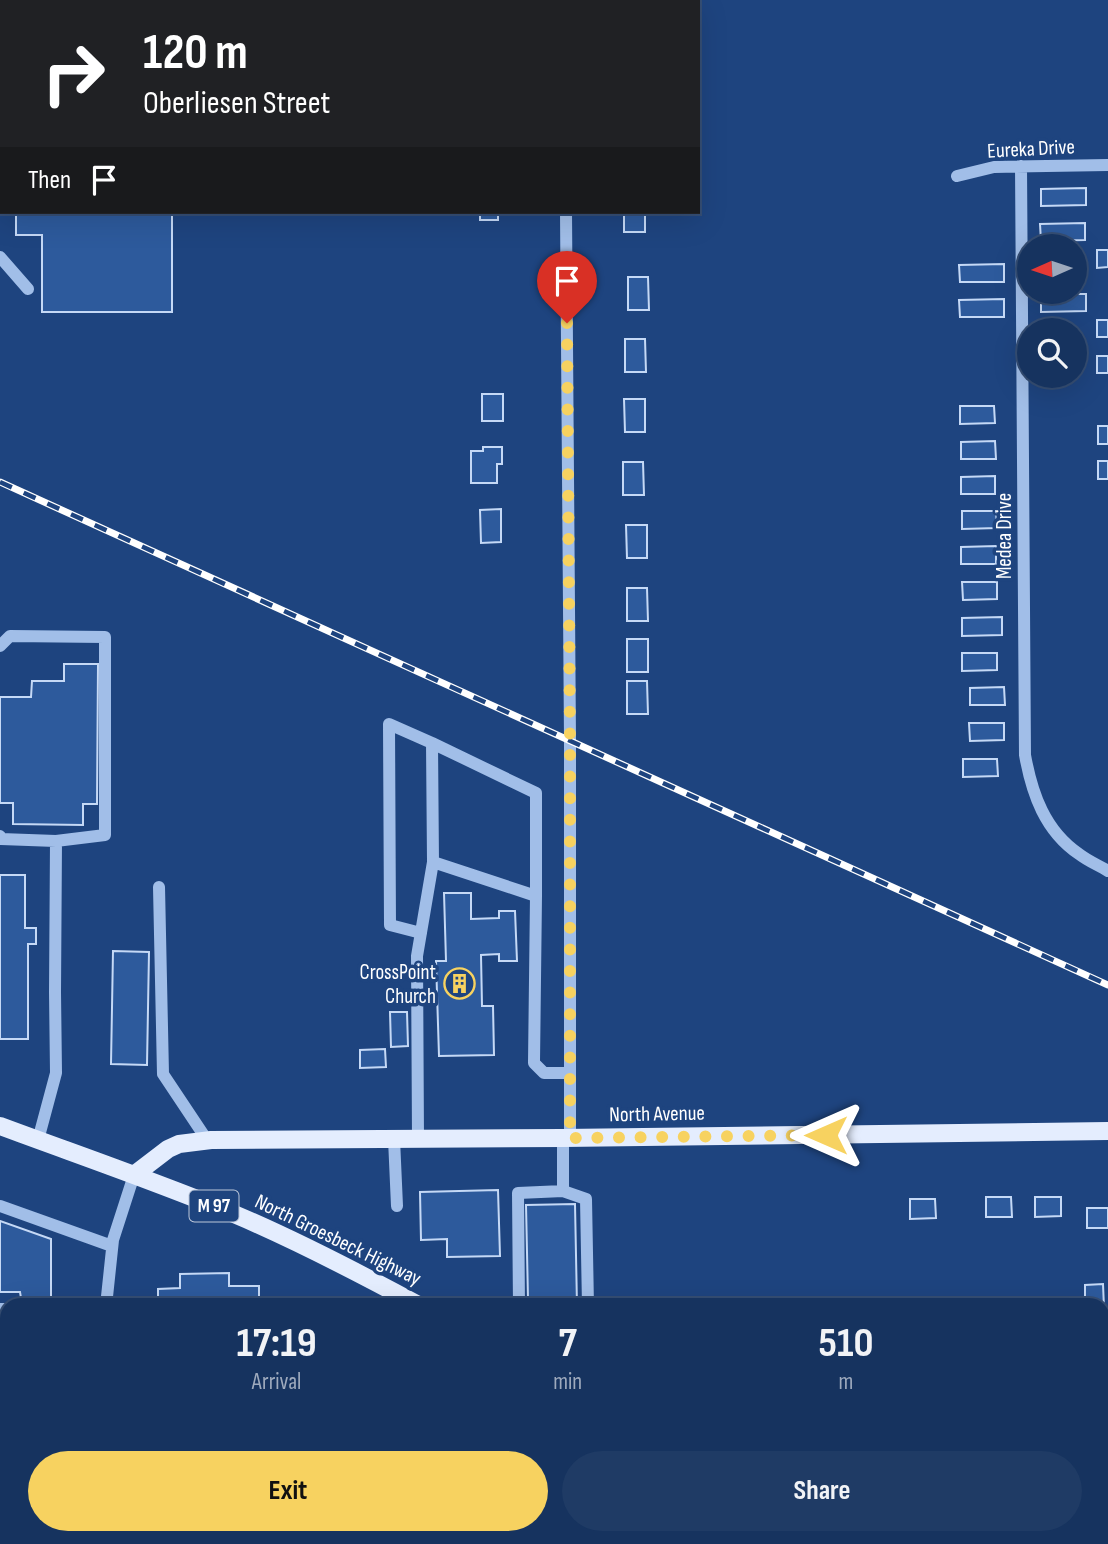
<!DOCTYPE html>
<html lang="en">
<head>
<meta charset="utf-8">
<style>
	:root { --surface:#16335f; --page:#1f3b65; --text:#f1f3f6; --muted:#9eaabd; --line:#354e74; --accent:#f7d260 }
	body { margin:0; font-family:"Sofia Sans Condensed",sans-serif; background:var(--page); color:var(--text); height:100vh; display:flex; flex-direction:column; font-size:26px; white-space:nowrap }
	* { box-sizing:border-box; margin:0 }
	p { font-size:23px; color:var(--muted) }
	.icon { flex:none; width:38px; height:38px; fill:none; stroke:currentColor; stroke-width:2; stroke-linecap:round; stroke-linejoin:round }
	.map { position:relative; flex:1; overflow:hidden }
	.drawer { position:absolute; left:0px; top:1298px; width:1110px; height:247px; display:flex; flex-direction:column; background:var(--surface); border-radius:21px 21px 0 0; box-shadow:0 7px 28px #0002,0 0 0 2px var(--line) }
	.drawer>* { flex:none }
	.top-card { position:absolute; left:0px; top:0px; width:700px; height:214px; box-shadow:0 7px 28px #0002,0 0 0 2px var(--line); background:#202124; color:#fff; overflow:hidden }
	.needle { width:46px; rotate:267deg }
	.fabs { position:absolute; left:1017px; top:234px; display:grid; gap:14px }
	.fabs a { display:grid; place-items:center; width:70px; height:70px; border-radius:50%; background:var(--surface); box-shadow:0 7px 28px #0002,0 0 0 2px var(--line); font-size:35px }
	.pin { position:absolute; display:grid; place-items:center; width:60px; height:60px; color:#fff; margin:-72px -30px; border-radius:50% 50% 50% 0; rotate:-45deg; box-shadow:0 0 7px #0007 }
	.pin .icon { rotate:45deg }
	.me { position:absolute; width:77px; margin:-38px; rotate:270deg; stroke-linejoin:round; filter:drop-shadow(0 0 5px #0008) }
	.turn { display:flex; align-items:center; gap:24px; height:147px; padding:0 28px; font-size:32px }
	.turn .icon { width:91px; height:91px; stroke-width:2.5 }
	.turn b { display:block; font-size:49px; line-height:60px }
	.then { display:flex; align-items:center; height:66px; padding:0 28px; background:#0003; gap:14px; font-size:26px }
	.eta { display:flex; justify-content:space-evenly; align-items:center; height:119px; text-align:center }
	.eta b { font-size:42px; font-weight:700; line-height:49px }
	.cta { display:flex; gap:14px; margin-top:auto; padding:14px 28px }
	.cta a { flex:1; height:80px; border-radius:42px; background:var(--accent); color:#111; font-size:28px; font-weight:700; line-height:80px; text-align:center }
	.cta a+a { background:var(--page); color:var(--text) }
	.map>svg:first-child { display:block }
</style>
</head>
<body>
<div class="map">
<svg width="1108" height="1544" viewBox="0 0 1108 1544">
	<rect width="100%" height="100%" fill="#1e447f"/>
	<path fill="#2d5a9c" stroke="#c5d9f6" stroke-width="2" d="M136 0H187V2H136Z
		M1086 188V205L1041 206V189Z
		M16 212H172V312H42V235H16Z
		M480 212H498V220H480Z
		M624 212H645V232H624Z
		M1085 223V240L1041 241 1040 224Z
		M1097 250H1108V267L1097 268Z
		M1004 264V282H960L959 265Z
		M628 277H648L649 310H628Z
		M1041 294H1086V311L1041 312Z
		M1004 299V317H960L959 300Z
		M1097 320H1108V337H1097Z
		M625 339H645L646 372H625Z
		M1097 356H1108V373H1097Z
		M482 394H503V421H482Z
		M624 399H645V432H625Z
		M960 406H994L995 423 960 424Z
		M1098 426H1108V444H1098Z
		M995 441 996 459H961V442Z
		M483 447H502V464H497V483H471V451H483Z
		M1098 461H1108V479H1098Z
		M623 462H643L644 495H623Z
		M995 476V494H961V477Z
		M501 509V542L481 543 480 510Z
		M962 511H996L997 528 962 529Z
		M626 525H647V558H627Z
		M996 546V564H961V547Z
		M962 582H997V599L963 600Z
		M627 588H647L648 621H627Z
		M1002 617V635L962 636V618Z
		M627 639H648V672H627Z
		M962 653H997V670L962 671Z
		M64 664H98L97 804H83V825L13 824V803H0V697H31L32 681H64Z
		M627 681H647L648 714H627Z
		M1004 687 1005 705H970V688Z
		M969 723H1004V740L970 741Z
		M963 759H997L998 776 963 777Z
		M0 875H25V928H36V944H28V1039H0Z
		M444 893H471V919L499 918V911H515L517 961H499V954L481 955 482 1006H493L494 1055 439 1056 436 961H446Z
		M113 951 149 952 147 1065 111 1064Z
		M390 1012H407L408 1046 391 1047Z
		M385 1049 386 1067 360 1068V1050Z
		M498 1190 500 1256 447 1257V1239L421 1240 420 1192Z
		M986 1197H1011L1012 1217H986Z
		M1035 1197H1061V1216L1035 1217Z
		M910 1199H935L936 1218 910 1219Z
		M575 1204 577 1306H541V1299H528L526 1205Z
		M1087 1208H1108V1228H1087Z
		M0 1221 51 1239V1298H21L20 1292H0Z
		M229 1273V1286H259V1297H286V1306H158V1289L180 1288V1274Z
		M1103 1284 1104 1308 1102 1306H1085V1285Z
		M0 1332H7V1391H0Z
		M0 1418H7V1459L0 1458Z
		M0 1485H7V1538H0Z
		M1102 1489H1108V1513H1102Z
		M174 1538H284V1544H165V1543H174Z
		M341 1538H400V1544H341Z
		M440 1538H499V1544H440Z
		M504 1538H561V1544H505Z
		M887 1538H926V1544H887Z
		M954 1538H997V1544H954Z"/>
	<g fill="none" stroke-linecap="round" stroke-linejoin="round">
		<path stroke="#a1bee8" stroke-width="12" d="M24 0V2
			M124 0V2
			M564 0V2
			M0 48H2
			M0 98 2 97
			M1021 166 1025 755C1032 794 1045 831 1079 854 1088 861 1098 865 1108 871
			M957 176 994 167 1108 165
			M566 212 570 740V1138
			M0 257 28 289
			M0 646 10 636 105 637V835L56 841 1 839 0 836
			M433 862 432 743 536 793V896
			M159 887 163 1074 207 1140
			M421 933 390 925 389 724 432 743
			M394 1139 397 1206
			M418 1139 417 956 433 862 536 896 534 1063 544 1073H570
			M38 1140 56 1073 55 992 56 841
			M563 1191 586 1199 588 1306
			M0 1206 112 1246
			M88 1306 106 1305
			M106 1306 113 1240 134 1175
			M519 1306 518 1193 563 1191V1138
			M0 1309H7
			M0 1405H7
			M0 1469H7
			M416 1538V1544
			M590 1538V1544
			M948 1538V1544
			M1011 1538V1544
			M108 1542 154 1538
			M702 1544 703 1538
			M766 1544 771 1538"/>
		<path stroke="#e4edfe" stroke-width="18" d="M0 1126C78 1155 157 1182 234 1214 298 1241 359 1273 420 1306
			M134 1175 168 1149 179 1144 211 1140 563 1138 1108 1131
			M749 1538 756 1544"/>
		<defs>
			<path id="rail" d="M0 482 1108 985"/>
		</defs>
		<use href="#rail" stroke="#fff" stroke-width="7"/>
		<use href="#rail" stroke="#1e447f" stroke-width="4.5" stroke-dasharray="13" stroke-linecap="butt"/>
	</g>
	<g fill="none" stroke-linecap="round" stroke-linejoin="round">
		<path stroke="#f7d260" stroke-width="12" stroke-dasharray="0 21.6" d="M567 323 570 740V1138L826 1135"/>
	</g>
	<defs>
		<symbol id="building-ring" viewBox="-11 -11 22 22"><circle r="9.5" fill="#1e447f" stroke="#f7d260" stroke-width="1.5"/><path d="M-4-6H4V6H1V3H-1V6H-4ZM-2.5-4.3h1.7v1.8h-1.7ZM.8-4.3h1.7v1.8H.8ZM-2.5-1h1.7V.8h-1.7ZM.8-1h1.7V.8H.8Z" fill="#f7d260"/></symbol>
	</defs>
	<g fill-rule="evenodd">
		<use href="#building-ring" x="442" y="966" width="35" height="35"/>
	</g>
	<g text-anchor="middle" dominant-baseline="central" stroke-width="7" stroke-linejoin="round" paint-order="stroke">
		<rect fill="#1e447f" stroke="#bcc7d9" stroke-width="2" x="189.5" y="1190.5" width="49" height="31" rx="5"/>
		<g font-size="19" font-weight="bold" fill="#fff">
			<text x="214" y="1206">M 97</text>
		</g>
		<g font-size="21" fill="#fff" stroke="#1e447f">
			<text transform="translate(1031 149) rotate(-3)">Eureka Drive</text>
			<text transform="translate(1004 536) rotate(-90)">Medea Drive</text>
			<text transform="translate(657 1114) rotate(-1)">North Avenue</text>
			<text transform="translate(338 1240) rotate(26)">North Groesbeck Highway</text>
		</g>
		<g font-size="21" fill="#fff" stroke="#1e447f" text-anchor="end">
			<text x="436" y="972">CrossPoint<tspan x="436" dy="24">Church</tspan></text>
		</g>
	</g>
</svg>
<div class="fabs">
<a><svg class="needle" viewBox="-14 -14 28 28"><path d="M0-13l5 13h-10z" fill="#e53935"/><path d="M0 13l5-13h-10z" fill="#9eaabd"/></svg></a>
<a><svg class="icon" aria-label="search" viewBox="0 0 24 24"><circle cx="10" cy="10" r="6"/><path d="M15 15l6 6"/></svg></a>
</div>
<div class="pin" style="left:567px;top:323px;background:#d93025"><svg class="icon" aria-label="arrive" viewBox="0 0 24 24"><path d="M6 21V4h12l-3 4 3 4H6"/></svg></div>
<svg class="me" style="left:826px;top:1135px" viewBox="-20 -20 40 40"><path d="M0-17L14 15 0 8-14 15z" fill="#f7d260" stroke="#fff" stroke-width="4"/></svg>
<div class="top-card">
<div class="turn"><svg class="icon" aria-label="right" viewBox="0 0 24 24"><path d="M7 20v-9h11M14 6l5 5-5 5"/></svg><div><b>120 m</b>Oberliesen Street</div></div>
<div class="then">Then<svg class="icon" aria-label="arrive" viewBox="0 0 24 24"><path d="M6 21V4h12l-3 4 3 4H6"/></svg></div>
</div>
<section class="drawer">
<div class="eta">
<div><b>17:19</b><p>Arrival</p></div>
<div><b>7</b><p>min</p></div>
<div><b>510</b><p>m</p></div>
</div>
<div class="cta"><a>Exit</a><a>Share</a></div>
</section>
</div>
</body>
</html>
